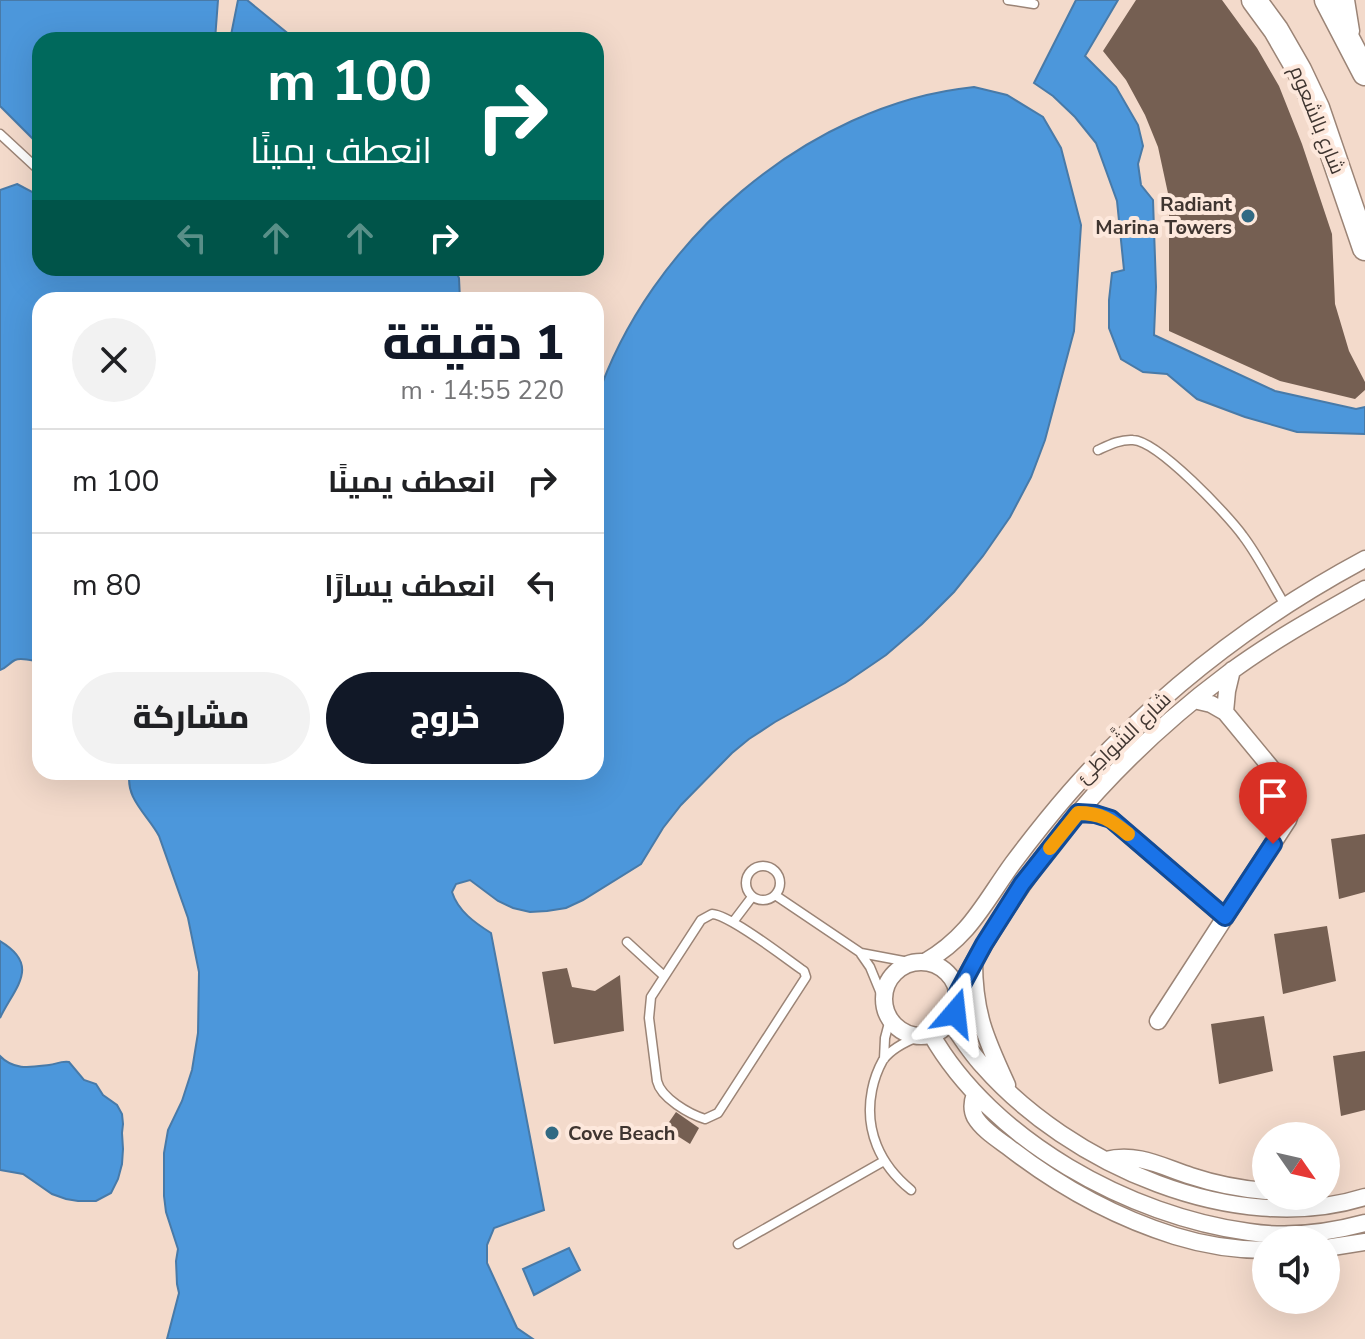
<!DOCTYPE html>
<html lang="ar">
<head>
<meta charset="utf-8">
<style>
	:root { --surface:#fff; --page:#f2f2f2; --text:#202124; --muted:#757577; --line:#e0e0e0; --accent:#111827 }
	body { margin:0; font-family:"Nunito Sans",Cairo,sans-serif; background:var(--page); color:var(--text); direction:rtl; height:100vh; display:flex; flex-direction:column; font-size:30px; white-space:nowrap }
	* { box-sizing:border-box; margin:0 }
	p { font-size:26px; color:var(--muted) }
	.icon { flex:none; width:44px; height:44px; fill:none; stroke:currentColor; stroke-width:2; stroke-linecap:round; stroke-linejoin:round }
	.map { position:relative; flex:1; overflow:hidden; direction:ltr }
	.side { position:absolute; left:32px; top:292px; width:572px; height:488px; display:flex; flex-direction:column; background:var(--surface); border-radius:24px; box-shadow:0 8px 32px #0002; direction:rtl }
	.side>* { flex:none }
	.top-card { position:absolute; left:32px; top:32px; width:572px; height:244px; border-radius:24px; box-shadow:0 8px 32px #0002; direction:rtl; background:#00695c; color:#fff; overflow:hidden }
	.needle { width:52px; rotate:124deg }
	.fabs { position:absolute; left:1252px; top:1122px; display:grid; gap:16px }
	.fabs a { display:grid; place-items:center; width:88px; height:88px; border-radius:50%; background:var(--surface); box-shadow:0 8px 32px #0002; font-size:40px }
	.pin { position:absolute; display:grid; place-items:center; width:68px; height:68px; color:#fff; margin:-82px -34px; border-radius:50% 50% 50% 0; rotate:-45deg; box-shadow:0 0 8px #0007 }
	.pin .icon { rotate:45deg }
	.me { position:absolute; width:88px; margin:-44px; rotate:17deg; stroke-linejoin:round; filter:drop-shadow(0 0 6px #0008) }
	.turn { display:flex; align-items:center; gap:28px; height:168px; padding:0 40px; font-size:36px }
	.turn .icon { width:104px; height:104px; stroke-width:2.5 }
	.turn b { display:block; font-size:56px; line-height:68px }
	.lanes { display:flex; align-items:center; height:76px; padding:0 40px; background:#0003; justify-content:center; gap:40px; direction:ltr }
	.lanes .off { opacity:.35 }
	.round { display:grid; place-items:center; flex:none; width:84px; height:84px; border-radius:42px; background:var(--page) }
	.summary { display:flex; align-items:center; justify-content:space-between; height:136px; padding:0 40px }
	h1 { font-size:48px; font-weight:800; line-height:60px; color:var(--accent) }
	.cta { display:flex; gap:16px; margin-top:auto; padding:16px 40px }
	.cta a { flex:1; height:92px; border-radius:48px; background:var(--accent); color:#fff; font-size:32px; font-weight:800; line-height:92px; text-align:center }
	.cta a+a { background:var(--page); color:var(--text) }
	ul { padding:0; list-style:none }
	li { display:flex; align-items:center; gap:24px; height:104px; padding:0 40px; border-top:2px solid var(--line) }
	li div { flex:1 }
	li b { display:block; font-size:30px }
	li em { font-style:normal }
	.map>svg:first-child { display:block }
</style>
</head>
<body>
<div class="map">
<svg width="1365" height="1339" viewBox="0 0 1365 1339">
	<rect width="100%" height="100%" fill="#f3dacb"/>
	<path fill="#4c97db" stroke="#487aa8" stroke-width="2" d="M0 0H218L215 40H40V146L0 106Z
		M238 0H247L296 40H230Z
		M1076 0H1118L1085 56 1116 87 1138 125 1143 146 1138 164 1141 185 1153 200 1156 287 1154 335 1275 391 1356 409 1365 407V434L1297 432 1245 417 1197 399 1167 374 1143 372 1121 359 1109 328V300L1112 273 1124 270 1117 201 1096 143 1075 117 1053 96 1034 83Z
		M974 87 1007 95 1043 117 1061 148 1081 225 1074 331 1045 440 1031 477 1010 517 983 556 954 592 922 624 886 655 845 683 775 722 749 739 732 753 681 805 663 828 641 864 583 900 566 908 547 911 530 912 513 908 498 901 470 880 456 884 452 892C458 911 475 923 491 933L544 1210 494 1228 487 1245V1263L517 1328 533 1339H167L179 1293 177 1284 176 1261 178 1249 166 1212 164 1196V1153L168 1130 182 1101 192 1070 198 1033 199 972 188 918 159 836C148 815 124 798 130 772H596V401C648 243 807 104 974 87Z
		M17 184 40 196V268H454L459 278 460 300H40V662C33 661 22 657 15 660 9 663 7 668 0 670V190Z
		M0 941C42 966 14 988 0 1018Z
		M0 1056C14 1071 32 1067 49 1065 57 1064 60 1061 69 1062L84 1080 96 1084 103 1095 117 1105 122 1114 123 1124 122 1133 123 1149 122 1164 118 1179 111 1193 96 1201H78L66 1199 52 1194 23 1174 0 1170Z
		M569 1248 580 1270 534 1295 523 1269Z"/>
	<path fill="#755f52" d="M1136 0H1222L1257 48 1279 86 1302 144 1332 234 1335 304 1349 351 1365 382V390L1355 399 1280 381 1169 331V198L1158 147 1145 115 1126 80 1103 51Z
		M1365 834V892L1339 899 1331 839Z
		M1327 926 1336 981 1283 994 1274 934Z
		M567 968 572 987 595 991 620 975 624 1031 554 1044 542 972Z
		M1264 1016 1273 1071 1219 1084 1211 1024Z
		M1365 1051V1110L1341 1116 1333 1056Z
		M676 1112 699 1128 690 1144 665 1128Z"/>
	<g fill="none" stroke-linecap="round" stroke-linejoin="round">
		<defs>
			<path id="lane" d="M1008 0 1034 4
				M0 134 40 171
				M1098 450C1109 445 1121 439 1133 440 1158 441 1228 515 1243 536 1259 557 1271 582 1285 605
				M746 883a17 17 0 1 1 34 0a17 17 0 1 1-34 0Z
				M775 895 861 953 914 963
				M712 914C730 915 784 957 801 969L804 971 806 977 718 1113 705 1119C689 1114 661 1098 657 1081L649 1018 651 997 701 920Z
				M733 922 752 897
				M627 942 664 976
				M861 954 870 967 884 1001
				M884 1059 885 1038 890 1019
				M911 1190C880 1165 864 1130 872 1090 874 1080 878 1069 883 1060 891 1049 907 1041 920 1036
				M738 1244 884 1161"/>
			<path id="street" d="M1346 0 1351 31
				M1225 712 1227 691 1232 670
				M1078 813 1095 814 1111 819 1225 917
				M925 962C970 936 984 903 1013 863 1031 839 1050 815 1070 792 1154 696 1253 619 1365 559
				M974 962C974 1014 986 1039 1007 1085
				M884 999a37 37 0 1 1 74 0a37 37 0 1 1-74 0Z
				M957 994C972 963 990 934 1009 905 1068 815 1144 736 1230 672 1272 641 1319 615 1365 589
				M950 1021C960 1036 970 1052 983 1066 1069 1164 1235 1238 1365 1197
				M1158 1021 1288 820C1293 808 1292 798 1287 787L1225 712 1211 704 1194 700
				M931 1034C992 1141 1130 1216 1249 1232 1288 1238 1328 1233 1365 1223
				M975 1094C972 1102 971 1109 975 1117 982 1129 996 1138 1007 1146 1057 1185 1114 1217 1175 1236 1204 1245 1235 1250 1266 1250
				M1106 1160C1137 1152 1163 1167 1191 1176 1215 1184 1241 1189 1266 1191
				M1326 1248 1365 1242"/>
			<path id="secondary" d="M1254 0 1276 30 1299 70 1317 108 1365 248
				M1327 0 1365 73"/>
		</defs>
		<use href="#lane" stroke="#9b8476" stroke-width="11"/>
		<use href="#street" stroke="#9b8476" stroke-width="19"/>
		<use href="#secondary" stroke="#9b8476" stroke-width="27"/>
		<use href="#lane" stroke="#fff" stroke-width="8"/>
		<use href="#street" stroke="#fff" stroke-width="16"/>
		<use href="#secondary" stroke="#fff" stroke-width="24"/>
	</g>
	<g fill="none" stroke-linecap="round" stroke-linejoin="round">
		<defs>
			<path id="route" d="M955 1013 957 994 984 944 1022 884 1078 813 1095 814 1111 819 1225 917 1273 844"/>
		</defs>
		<use href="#route" stroke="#114b97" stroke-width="20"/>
		<use href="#route" stroke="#1a73e8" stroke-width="14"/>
		<path stroke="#f59e0b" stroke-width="14" d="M1050 848 1078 813C1101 813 1111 820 1128 834"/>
	</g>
	<g fill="#316a83" stroke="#fde8dc" stroke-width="3">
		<circle cx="1248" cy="216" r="8"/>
		<circle cx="552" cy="1133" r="8"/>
	</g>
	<g text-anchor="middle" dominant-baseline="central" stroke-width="8" stroke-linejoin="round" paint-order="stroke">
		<g font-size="20" fill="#3f3530" stroke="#fde8dc">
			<text transform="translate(1317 120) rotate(68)">شارع بالشعوم</text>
			<text transform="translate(1124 738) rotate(-44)">شارع الشَّواطِئ</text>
		</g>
		<g font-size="20" font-weight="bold" fill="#3f3530" stroke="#fde8dc" text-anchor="end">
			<text x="1232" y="204">Radiant<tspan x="1232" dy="23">Marina Towers</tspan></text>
			<text x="568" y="1133" text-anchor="start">Cove Beach</text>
		</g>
	</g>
</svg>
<div class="fabs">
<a><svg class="needle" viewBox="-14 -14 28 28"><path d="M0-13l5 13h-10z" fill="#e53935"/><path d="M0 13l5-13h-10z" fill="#757577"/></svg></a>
<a><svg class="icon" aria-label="sound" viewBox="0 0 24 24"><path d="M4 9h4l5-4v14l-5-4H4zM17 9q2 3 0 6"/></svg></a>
</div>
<div class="pin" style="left:1273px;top:844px;background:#d93025"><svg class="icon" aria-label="arrive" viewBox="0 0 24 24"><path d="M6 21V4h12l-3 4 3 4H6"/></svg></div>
<svg class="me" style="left:955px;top:1013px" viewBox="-20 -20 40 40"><path d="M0-17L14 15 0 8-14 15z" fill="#1a73e8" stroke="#fff" stroke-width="4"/></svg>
<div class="top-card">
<div class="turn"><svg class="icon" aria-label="right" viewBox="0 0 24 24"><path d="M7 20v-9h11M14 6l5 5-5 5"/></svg><div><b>100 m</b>انعطف يمينًا</div></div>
<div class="lanes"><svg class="icon off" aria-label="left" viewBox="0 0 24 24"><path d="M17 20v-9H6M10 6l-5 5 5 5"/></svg><svg class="icon off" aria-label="ahead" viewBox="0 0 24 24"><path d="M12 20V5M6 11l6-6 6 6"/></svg><svg class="icon off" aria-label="ahead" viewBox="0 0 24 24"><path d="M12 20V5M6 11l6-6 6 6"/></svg><svg class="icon" aria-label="right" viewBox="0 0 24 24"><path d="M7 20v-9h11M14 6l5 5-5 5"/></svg></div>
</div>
<section class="side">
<div class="summary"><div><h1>1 دقيقة</h1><p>220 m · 14:55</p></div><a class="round"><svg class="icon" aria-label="close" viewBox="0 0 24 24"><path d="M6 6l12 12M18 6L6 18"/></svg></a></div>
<ul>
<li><svg class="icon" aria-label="right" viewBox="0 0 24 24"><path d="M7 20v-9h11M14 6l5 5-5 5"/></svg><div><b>انعطف يمينًا</b></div><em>100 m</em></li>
<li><svg class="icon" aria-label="left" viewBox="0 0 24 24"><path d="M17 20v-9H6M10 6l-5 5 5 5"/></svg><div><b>انعطف يسارًا</b></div><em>80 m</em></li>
</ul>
<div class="cta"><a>خروج</a><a>مشاركة</a></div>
</section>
</div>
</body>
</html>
